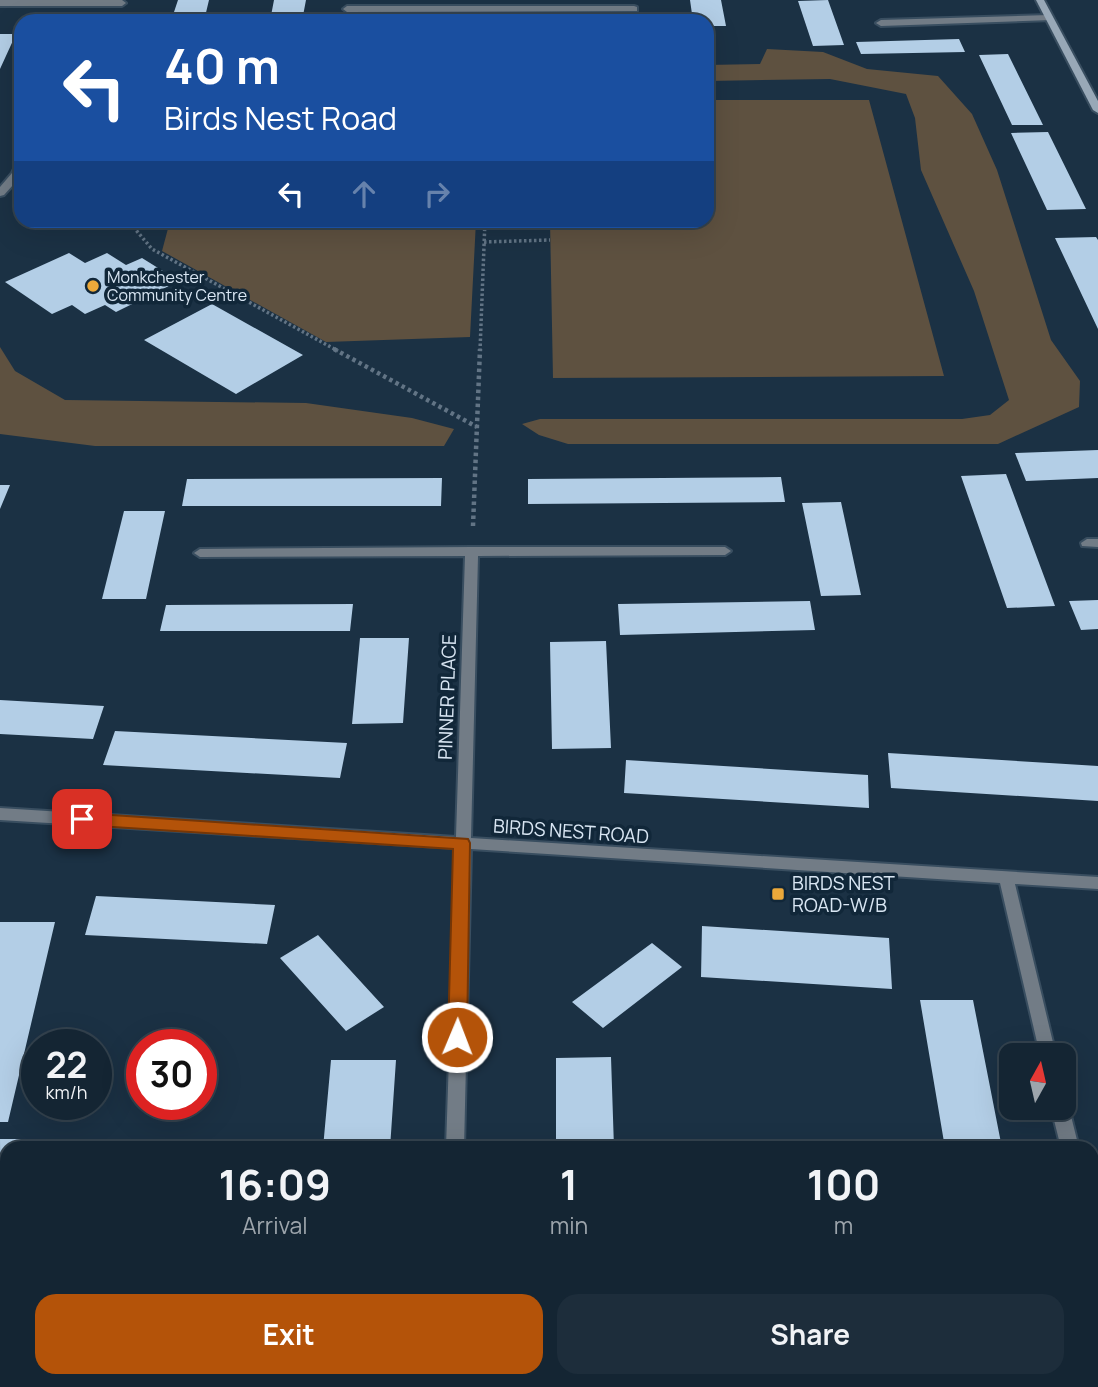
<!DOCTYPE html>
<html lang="en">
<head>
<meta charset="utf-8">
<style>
	:root { --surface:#142533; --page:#1d2d3b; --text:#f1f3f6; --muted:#9da5ac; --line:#33424e; --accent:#b45309 }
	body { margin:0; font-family:Manrope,sans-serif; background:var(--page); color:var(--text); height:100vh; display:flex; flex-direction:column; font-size:26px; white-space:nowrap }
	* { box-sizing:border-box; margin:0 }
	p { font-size:23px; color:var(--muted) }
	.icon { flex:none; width:38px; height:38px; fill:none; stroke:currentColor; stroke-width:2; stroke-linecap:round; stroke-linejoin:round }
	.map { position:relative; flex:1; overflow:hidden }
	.details { position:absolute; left:0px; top:1141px; width:1099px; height:247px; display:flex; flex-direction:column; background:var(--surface); border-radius:21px 21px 0 0; box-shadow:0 7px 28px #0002,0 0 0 2px var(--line) }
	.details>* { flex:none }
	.guide { position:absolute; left:14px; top:14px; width:700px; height:214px; border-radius:21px; box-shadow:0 7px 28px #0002,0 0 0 2px var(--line); background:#1a4fa0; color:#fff; overflow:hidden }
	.needle { width:46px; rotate:8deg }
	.tools { position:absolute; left:999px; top:1043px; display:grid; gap:14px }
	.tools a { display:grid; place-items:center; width:77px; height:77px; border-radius:14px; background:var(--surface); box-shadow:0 7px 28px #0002,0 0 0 2px var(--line); font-size:35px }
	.speed { position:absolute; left:21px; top:1029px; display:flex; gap:14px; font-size:35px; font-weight:700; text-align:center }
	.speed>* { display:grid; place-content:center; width:91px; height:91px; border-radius:50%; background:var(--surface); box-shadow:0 7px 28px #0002,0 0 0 2px var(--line); line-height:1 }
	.speed small { font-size:18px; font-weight:400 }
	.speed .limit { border:10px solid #d22; background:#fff; color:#111 }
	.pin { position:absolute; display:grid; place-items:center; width:60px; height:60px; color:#fff; margin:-30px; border-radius:14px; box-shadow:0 4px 10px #0006 }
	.me { position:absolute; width:77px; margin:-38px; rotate:1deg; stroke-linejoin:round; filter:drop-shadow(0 0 5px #0008) }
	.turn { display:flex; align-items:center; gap:24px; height:147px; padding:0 35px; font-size:32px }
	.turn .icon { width:91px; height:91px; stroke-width:2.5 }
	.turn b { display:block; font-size:49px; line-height:60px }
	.lanes { display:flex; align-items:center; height:66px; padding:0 35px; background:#0003; justify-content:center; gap:35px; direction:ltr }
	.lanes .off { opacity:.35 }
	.eta { display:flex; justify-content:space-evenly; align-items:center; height:119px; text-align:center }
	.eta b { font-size:42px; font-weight:700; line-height:49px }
	.primary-button { display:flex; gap:14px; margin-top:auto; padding:14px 35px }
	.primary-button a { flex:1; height:80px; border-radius:21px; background:var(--accent); color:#fff; font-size:28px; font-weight:700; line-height:80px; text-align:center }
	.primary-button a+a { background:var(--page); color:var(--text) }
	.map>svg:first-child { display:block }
</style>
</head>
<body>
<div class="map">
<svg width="1098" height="1387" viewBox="0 0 1098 1387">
	<rect width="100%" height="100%" fill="#1b3144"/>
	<path fill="#5e5140" d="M767 49 823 52 867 69 938 76 972 114 997 170 1051 340 1080 381 1079 407 998 444H568L539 435 522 424 540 419H962L990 415 1009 400 974 291 921 170 915 118 906 94 830 79 707 81V65L760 64Z
		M707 100H869L944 376 553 378 550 221 707 220Z
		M170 221H476L470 337 326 342 162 251Z
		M0 347 15 371 65 400 306 403 412 418 454 429 444 446H95L0 434Z"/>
	<path fill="#b3cee6" d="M178 0H209L204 21H171Z
		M274 0H306L302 21H270Z
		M690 0H721L726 26H707V21H693Z
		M828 0 844 45 813 46 798 1Z
		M0 34H16L0 69Z
		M959 39 965 52 861 54 856 42Z
		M1008 54 1043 125H1012L979 55Z
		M1048 132 1086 209 1047 210 1011 133Z
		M1096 237 1098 240V329L1055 238Z
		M69 253 85 263 107 253 126 265 142 258 179 281 116 312 105 305 85 314 72 305 52 314 5 282Z
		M212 304 303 355 236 394 144 340Z
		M1098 450V478L1026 481 1015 453Z
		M1006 474 1055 606 1007 608 961 476Z
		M781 477 785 502 528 504V479Z
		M442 478 441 506H182L187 479Z
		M0 485H10L0 509Z
		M841 502 861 595 821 596 802 503Z
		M124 511H165L146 599H102Z
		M1098 600V629L1081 630 1069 601Z
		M810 601 815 630 620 635 618 604Z
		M353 604 350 631H160L166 605Z
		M360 638H409L403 723 352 724Z
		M606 641 611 748 552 749 550 642Z
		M0 700 104 706 93 739 0 734Z
		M115 731 347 743 340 778 103 765Z
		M888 753 1098 766V801L891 788Z
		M626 760 868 775 869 808 624 793Z
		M96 896 275 905 267 944 85 935Z
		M0 922H55L8 1122H0Z
		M702 926 889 938 892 989 701 977Z
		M318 935 384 1007 346 1031 280 958Z
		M652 943 682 967 603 1028 572 1002Z
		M920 1000H973L1002 1148H945Z
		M611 1057 614 1148H556V1058Z
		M331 1060H396L390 1148H323Z
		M0 1139H42L40 1148H7V1297L1 1324Z
		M942 1381H1014L1015 1387H943Z"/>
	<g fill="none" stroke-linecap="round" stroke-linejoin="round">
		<defs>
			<path id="lane" d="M21 162V176L4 195 0 196V187L12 173 17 163Z"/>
			<path id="street" d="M0 0H122L126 3 122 6H0Z
				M634 6 637 7V11L347 12 343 9 347 6Z
				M1049 15 1052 16V20L881 26 876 23 881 20Z
				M1087 539H1098V547L1082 546 1081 543Z
				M472 547H725L731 551 725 555 478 556 471 838 1098 877V889L1015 884 1056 1055H1040L1000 883 471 849 464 1148H446L456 848 0 820V808L456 837 465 556 200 557 194 553 200 549Z
				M1064 1102 1069 1108 1079 1148H1061L1051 1108H1064Z
				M1092 1234 1098 1236V1276L1092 1274Z
				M440 1381H458L459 1387H439Z"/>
			<path id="secondary" d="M1036 0H1044L1098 101V113L1093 110Z"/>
		</defs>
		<use href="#lane" stroke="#394e60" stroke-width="4"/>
		<use href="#street" stroke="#394e60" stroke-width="4"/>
		<use href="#secondary" stroke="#394e60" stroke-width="4"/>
		<path stroke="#627485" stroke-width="3.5" stroke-dasharray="2.5 2.5" stroke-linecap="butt" d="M130 223 152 249 338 351
			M484 242 550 240
			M480 351 485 220"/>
		<path stroke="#627485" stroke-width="4.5" stroke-dasharray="3.5 3.5" stroke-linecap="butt" d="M334 349 477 427
			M473 526 480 349"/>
		<use href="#lane" fill="#727c86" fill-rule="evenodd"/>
		<use href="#street" fill="#727c86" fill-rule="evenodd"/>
		<use href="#secondary" fill="#98a8b7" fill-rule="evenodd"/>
	</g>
	<path fill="#b45309" stroke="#753606" stroke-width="2" d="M82 813 468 839 470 843 467 1037 464 1043H451L448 1037 453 849 82 825 73 819Z"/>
	<g fill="#eca93a" stroke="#112739" stroke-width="2.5">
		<circle cx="93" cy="286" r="7"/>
		<rect x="771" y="887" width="14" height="14" rx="3.5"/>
	</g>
	<g text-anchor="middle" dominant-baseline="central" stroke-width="7" stroke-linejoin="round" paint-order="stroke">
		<g font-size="16" fill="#d9e6f3" stroke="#112739" text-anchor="start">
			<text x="107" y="277">Monkchester<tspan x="107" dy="18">Community Centre</tspan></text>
		</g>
		<g font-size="19" fill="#d9e6f3" stroke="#112739">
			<text transform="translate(447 697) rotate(-88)">PINNER PLACE</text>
			<text transform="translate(571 831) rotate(4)">BIRDS NEST ROAD</text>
		</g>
		<g font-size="19" fill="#d9e6f3" stroke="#112739" text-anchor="start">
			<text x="792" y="883">BIRDS NEST<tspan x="792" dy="22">ROAD-W/B</tspan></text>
		</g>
	</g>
</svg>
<div class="tools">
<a><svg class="needle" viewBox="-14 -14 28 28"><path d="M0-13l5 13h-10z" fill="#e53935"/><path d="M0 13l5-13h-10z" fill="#9da5ac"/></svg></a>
</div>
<div class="speed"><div>22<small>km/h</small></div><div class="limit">30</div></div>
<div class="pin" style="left:82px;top:819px;background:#d93025"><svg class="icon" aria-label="arrive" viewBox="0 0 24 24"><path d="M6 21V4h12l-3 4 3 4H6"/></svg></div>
<svg class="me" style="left:457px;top:1037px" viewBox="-20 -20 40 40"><circle r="17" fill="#b45309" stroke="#fff" stroke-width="3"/><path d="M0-11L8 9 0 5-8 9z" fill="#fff"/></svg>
<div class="guide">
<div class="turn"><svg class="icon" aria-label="left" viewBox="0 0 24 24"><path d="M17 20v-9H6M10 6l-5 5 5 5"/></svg><div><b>40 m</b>Birds Nest Road</div></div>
<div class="lanes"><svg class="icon" aria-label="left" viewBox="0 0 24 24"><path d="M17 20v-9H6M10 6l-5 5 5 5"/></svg><svg class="icon off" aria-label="ahead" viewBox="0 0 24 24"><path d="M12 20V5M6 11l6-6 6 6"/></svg><svg class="icon off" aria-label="right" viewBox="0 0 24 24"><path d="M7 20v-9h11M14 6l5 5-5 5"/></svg></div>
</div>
<section class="details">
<div class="eta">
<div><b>16:09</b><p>Arrival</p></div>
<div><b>1</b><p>min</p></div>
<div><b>100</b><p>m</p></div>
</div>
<div class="primary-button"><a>Exit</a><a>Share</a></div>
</section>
</div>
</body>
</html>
